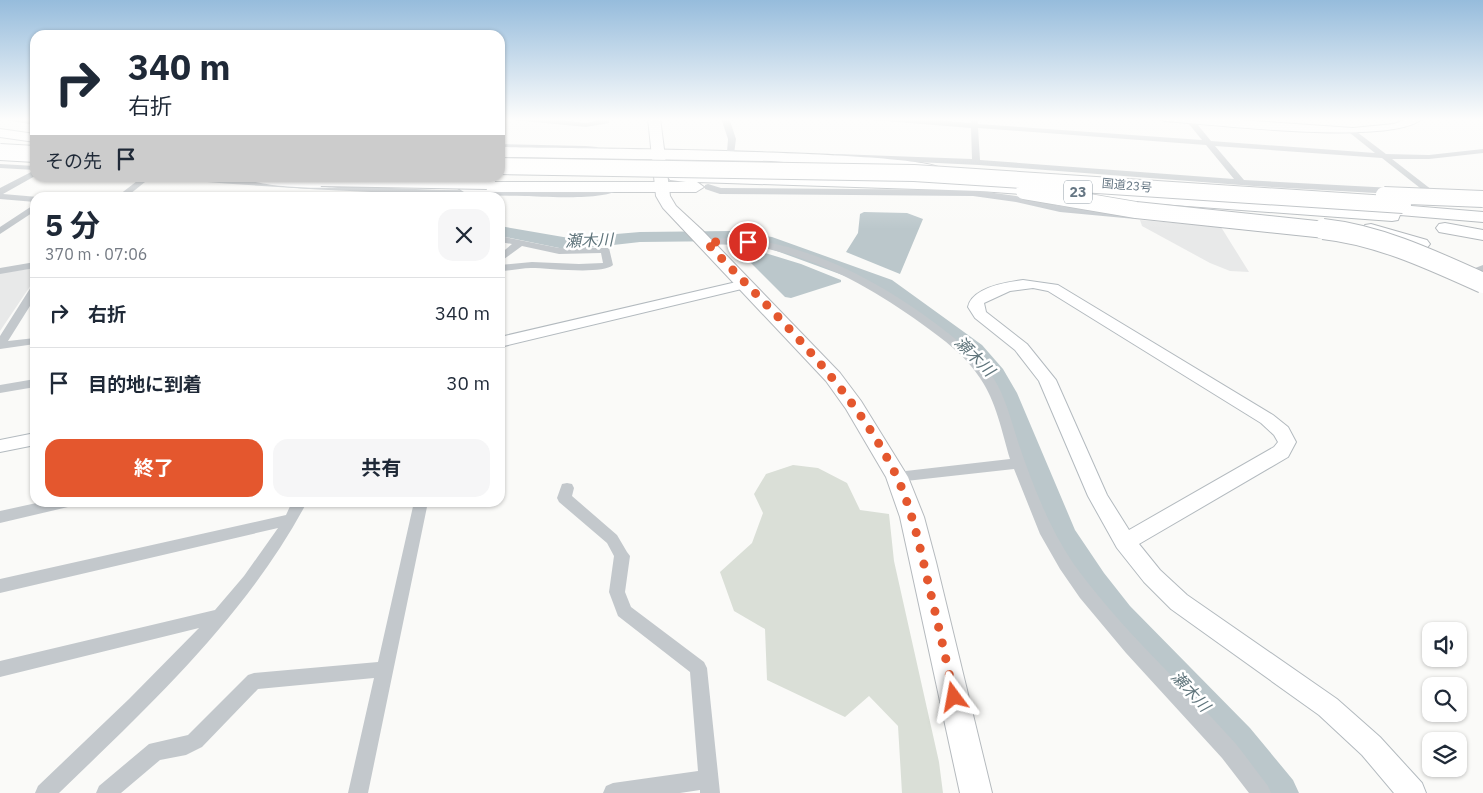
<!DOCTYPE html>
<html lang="ja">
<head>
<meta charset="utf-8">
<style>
	:root { --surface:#fff; --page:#f6f6f7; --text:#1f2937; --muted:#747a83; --line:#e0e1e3; --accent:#e4572e }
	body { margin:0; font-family:"IBM Plex Sans","Noto Sans JP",sans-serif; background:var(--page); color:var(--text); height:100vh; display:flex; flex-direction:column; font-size:19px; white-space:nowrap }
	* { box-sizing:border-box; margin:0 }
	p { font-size:16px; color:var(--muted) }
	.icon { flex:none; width:28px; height:28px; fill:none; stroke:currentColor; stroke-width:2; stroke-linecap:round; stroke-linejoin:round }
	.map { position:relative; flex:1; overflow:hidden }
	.side { position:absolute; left:30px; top:192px; width:475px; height:315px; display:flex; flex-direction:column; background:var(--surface); border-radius:15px; box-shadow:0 1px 4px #0004 }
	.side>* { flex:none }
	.top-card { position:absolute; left:30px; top:30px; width:475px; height:152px; border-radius:15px; box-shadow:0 1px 4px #0004; background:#fff; color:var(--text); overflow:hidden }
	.fabs { position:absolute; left:1422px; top:622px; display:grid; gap:10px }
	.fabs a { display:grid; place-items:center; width:45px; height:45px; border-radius:10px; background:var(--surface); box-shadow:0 1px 4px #0004; font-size:25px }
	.pin { position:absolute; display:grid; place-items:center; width:42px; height:42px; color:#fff; margin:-21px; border:2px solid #fff; border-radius:50%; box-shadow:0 1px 5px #0007 }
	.me { position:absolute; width:55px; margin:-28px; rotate:347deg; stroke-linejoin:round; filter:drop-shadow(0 0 4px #0008) }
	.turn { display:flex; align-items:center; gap:18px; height:105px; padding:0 15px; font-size:22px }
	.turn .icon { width:65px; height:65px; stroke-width:2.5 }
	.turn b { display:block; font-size:35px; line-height:42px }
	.then { display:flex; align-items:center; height:48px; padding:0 15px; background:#0003; gap:10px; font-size:19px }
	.round { display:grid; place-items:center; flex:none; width:52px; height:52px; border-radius:15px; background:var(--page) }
	.overview { display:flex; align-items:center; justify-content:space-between; height:85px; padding:0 15px }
	h1 { font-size:30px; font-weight:700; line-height:38px }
	.cta { display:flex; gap:10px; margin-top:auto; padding:10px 15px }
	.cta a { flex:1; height:58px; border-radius:15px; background:var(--accent); color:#fff; font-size:20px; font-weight:700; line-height:58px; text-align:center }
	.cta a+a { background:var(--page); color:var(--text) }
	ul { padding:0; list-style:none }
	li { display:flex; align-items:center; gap:15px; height:70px; padding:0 15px; border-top:1px solid var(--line) }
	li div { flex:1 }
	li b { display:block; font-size:19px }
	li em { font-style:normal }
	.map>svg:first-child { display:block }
</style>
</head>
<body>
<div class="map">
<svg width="1483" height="793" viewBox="0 0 1483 793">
	<rect width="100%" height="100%" fill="#fafaf8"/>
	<path fill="#e8e9e9" d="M1140 220 1221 227 1249 272 1230 271 1210 263 1142 226Z
		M35 268V279L0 331V273Z"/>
	<path fill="#dadfd7" d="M793 465 818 468 847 483 860 510 889 514 894 561 939 762 943 793H902L898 726 869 696 845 717 767 680 765 629 734 611 720 572 752 543 763 513 754 494 766 474Z"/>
	<path fill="#bbc7cb" d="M864 212 907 213 923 219 900 274 846 252 858 233 860 214Z
		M742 248H749L801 264 841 280V282L791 298 785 297 746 258 751 256Z"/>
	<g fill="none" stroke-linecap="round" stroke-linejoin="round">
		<path fill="#bbc7cb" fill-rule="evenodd" d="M406 191 412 192 414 198H397L400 192Z
			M500 226 569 238 640 232 731 231 772 237 892 280 982 345 1003 369 1017 393 1075 530 1104 573 1130 606 1250 728 1293 780 1299 793H1256L1224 752 1108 624 1082 591 1049 536 985 377 966 355 878 288 763 246 731 241 640 242 569 250 500 236Z"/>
		<defs>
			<path id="secondary" d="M1159 118H1211L1353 128 1394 124 1409 118H1423C1393 147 1211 124 1164 121Z
				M745 280 752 284 750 287 500 347V337Z
				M1023 280 1058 285 1273 415 1288 427 1296 442 1288 457 1139 544 1160 570 1187 595 1337 699 1380 737 1422 783 1426 793H1394L1362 755 1319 715 1171 609 1144 582 1117 548 1088 496 1039 381 1015 350 975 318 968 307C972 287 1007 282 1023 280ZM1033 288 1048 291 1261 423 1274 435 1278 442 1274 447 1129 530 1107 495 1056 380 1027 344 986 312 984 303 1010 291Z
				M35 433V445L0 452V440Z"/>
			<path id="primary" d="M648 118H660L670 196 676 206 702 230 840 373 861 401 908 477 924 517 936 562 992 793H960L900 517 886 477 846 409 826 381 663 208 656 196Z"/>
			<path id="highway" d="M0 129 35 134V142L0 137Z
				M500 147C549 148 928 150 941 169L933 174 771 161 500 157Z
				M676 172 980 181 1368 209 1370 204 1376 203 1483 212V222L1400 215 1398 220 1392 221 980 191 697 182 704 187 696 192H464L456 187 464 182H686L670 180 668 177Z
				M247 178H346L354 183C348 192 253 187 247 178Z
				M1445 223 1483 230V240L1439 232 1436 228 1439 224Z
				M1371 224 1427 240 1430 244 1427 248 1421 250 1365 233 1362 229 1365 225Z"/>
		</defs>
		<use href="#secondary" stroke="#b3babf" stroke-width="2"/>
		<use href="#primary" stroke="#b5babe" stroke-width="2"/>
		<use href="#highway" stroke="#b4b9bd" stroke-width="2"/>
		<path fill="#c3c8cc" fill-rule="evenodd" d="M2 118 35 121V125L6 120Z
			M510 118H538L586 123 609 118V123L586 127 514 120Z
			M721 118H729L736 139 734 154 727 152 728 139Z
			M869 118H905L971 123 970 118H978V124L1202 140 1184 118H1192L1211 141 1375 153 1350 133V129H1353L1386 154 1429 155 1483 149V153L1429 159H1392L1432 190 1433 192 1429 195 1382 158 1215 146 1244 180 1393 188 1397 191 1393 194 1254 186 979 165 834 158V154H837L972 159 971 128 873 120ZM978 128 1206 145 1234 179 980 160Z
			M500 144 586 146 597 147 604 154 600 156 592 151 586 150 500 148Z
			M0 164 35 166V170L0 168Z
			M35 170V176L3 194 38 197 35 198V202L0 199V188Z
			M141 178H150L125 198H115Z
			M191 178H218L342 186 440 190 587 191 614 187 618 190C605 200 544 197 525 196 415 195 305 190 195 181Z
			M708 184 721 188 973 190 1016 196 1060 206 1135 213 1140 216 1135 219 1060 212 1016 202 973 196 720 194 705 189V185Z
			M35 204V211L0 234V227Z
			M500 236 559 248H609L613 265C602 275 548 268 531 268 521 268 511 271 500 271V265L532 262 579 264 603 263 601 253 559 254 522 246 500 262V254L512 244 500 242Z
			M727 238C802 238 887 285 944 330 967 348 989 365 1001 392 1008 408 1013 426 1018 442 1032 483 1048 526 1073 563 1121 630 1182 683 1236 744 1247 758 1257 772 1268 786L1271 793H1249L1222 758 1126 653 1080 598 1060 569 1040 534 1014 469 897 482 892 481 890 477 892 473 897 472 1010 459C1002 432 996 401 980 378 965 355 944 340 922 324 860 279 785 239 706 245L701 242 706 239Z
			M35 262V268L0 274V268Z
			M1483 265V271L1462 278 1457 275Z
			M35 286V298L8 341 35 338V344L0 349V336L31 287Z
			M35 379V387L0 393V385Z
			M567 483 572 484 574 488 572 496 617 535 627 552 630 556 625 592 631 607 704 662 707 668 720 793H700V790L680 793H603L606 786 613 783 698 771 690 672 618 616 609 592 614 556 607 543 559 502 557 498 562 484Z
			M41 502H75L73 506 68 507 0 523V511Z
			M292 502H307C247 615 151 704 59 793H35L38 786 129 699 199 628 0 677V661L215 610 244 576 278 528 0 593V579L286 515Z
			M414 502H428L368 793H348L374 678 258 689 202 747 186 755 160 760 121 793H96L99 786 149 744 188 735 248 675 254 673 378 662Z"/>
		<use href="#secondary" fill="#fff" fill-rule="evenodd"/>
		<use href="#primary" fill="#fff" fill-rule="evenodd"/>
		<use href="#highway" fill="#fff" fill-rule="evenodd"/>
		<defs>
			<path id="highway-bridge-far1" d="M0 152 35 154
				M500 166 914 173 1403 205
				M321 178 487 181
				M1024 191 1136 210 1335 231
				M1384 195 1483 199"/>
			<path id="highway-bridge" d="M1323 229C1379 235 1432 260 1483 283"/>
		</defs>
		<use href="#highway-bridge-far1" stroke="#b4b9bd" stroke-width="18" stroke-linecap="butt"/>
		<use href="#highway-bridge" stroke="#b4b9bd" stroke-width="22" stroke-linecap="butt"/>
		<use href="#highway-bridge-far1" stroke="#fff" stroke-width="16"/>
		<use href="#highway-bridge" stroke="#fff" stroke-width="20"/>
	</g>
	<linearGradient id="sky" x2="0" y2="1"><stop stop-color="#96bcdc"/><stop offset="0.52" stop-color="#fdfdfc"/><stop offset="1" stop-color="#fdfdfc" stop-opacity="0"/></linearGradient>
	<rect width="1483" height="229" fill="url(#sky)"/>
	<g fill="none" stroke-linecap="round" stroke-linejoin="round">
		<path stroke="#e4572e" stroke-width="9" stroke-dasharray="0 16.2" d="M748 242H706C775 315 852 385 897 477 912 510 920 547 928 582 937 620 946 658 954 697"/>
	</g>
	<g text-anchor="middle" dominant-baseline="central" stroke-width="5" stroke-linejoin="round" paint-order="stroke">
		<g font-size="12" fill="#657683" stroke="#fff">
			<text transform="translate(1127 185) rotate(5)">国道23号</text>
		</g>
		<rect fill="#fff" stroke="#939fa8" stroke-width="1" x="1064" y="180.5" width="28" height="23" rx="4"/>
		<g font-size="14" font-weight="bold" fill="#657683">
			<text x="1078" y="192">23</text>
		</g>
		<g font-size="16" font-style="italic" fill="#60757c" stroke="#fff">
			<text transform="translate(589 240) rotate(-2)">瀬木川</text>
			<text transform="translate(975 356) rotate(45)">瀬木川</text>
			<text transform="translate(1191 691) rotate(47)">瀬木川</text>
		</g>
	</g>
</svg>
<div class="fabs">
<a><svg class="icon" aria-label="sound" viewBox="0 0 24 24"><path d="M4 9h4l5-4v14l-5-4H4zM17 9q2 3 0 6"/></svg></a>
<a><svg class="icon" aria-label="search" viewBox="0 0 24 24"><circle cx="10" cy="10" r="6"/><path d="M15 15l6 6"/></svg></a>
<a><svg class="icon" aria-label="layers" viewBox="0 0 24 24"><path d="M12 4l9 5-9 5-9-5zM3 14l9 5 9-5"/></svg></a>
</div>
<div class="pin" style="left:748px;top:242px;background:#d93025"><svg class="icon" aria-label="arrive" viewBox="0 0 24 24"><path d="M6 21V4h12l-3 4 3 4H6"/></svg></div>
<svg class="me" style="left:954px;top:697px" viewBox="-20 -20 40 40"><path d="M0-17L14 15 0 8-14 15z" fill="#e4572e" stroke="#fff" stroke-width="4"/></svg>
<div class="top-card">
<div class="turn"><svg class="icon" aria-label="right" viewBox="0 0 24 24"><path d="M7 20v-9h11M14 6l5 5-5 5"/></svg><div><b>340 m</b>右折</div></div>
<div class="then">その先<svg class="icon" aria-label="arrive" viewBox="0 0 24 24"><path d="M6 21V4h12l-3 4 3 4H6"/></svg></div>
</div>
<section class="side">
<div class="overview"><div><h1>5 分</h1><p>370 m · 07:06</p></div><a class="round"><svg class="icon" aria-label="close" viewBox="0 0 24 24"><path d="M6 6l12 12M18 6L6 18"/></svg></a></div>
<ul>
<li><svg class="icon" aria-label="right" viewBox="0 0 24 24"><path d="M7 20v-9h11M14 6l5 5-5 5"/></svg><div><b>右折</b></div><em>340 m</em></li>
<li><svg class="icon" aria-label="arrive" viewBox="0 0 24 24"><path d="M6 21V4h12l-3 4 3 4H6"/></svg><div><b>目的地に到着</b></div><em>30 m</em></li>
</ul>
<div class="cta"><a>終了</a><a>共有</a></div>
</section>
</div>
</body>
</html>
